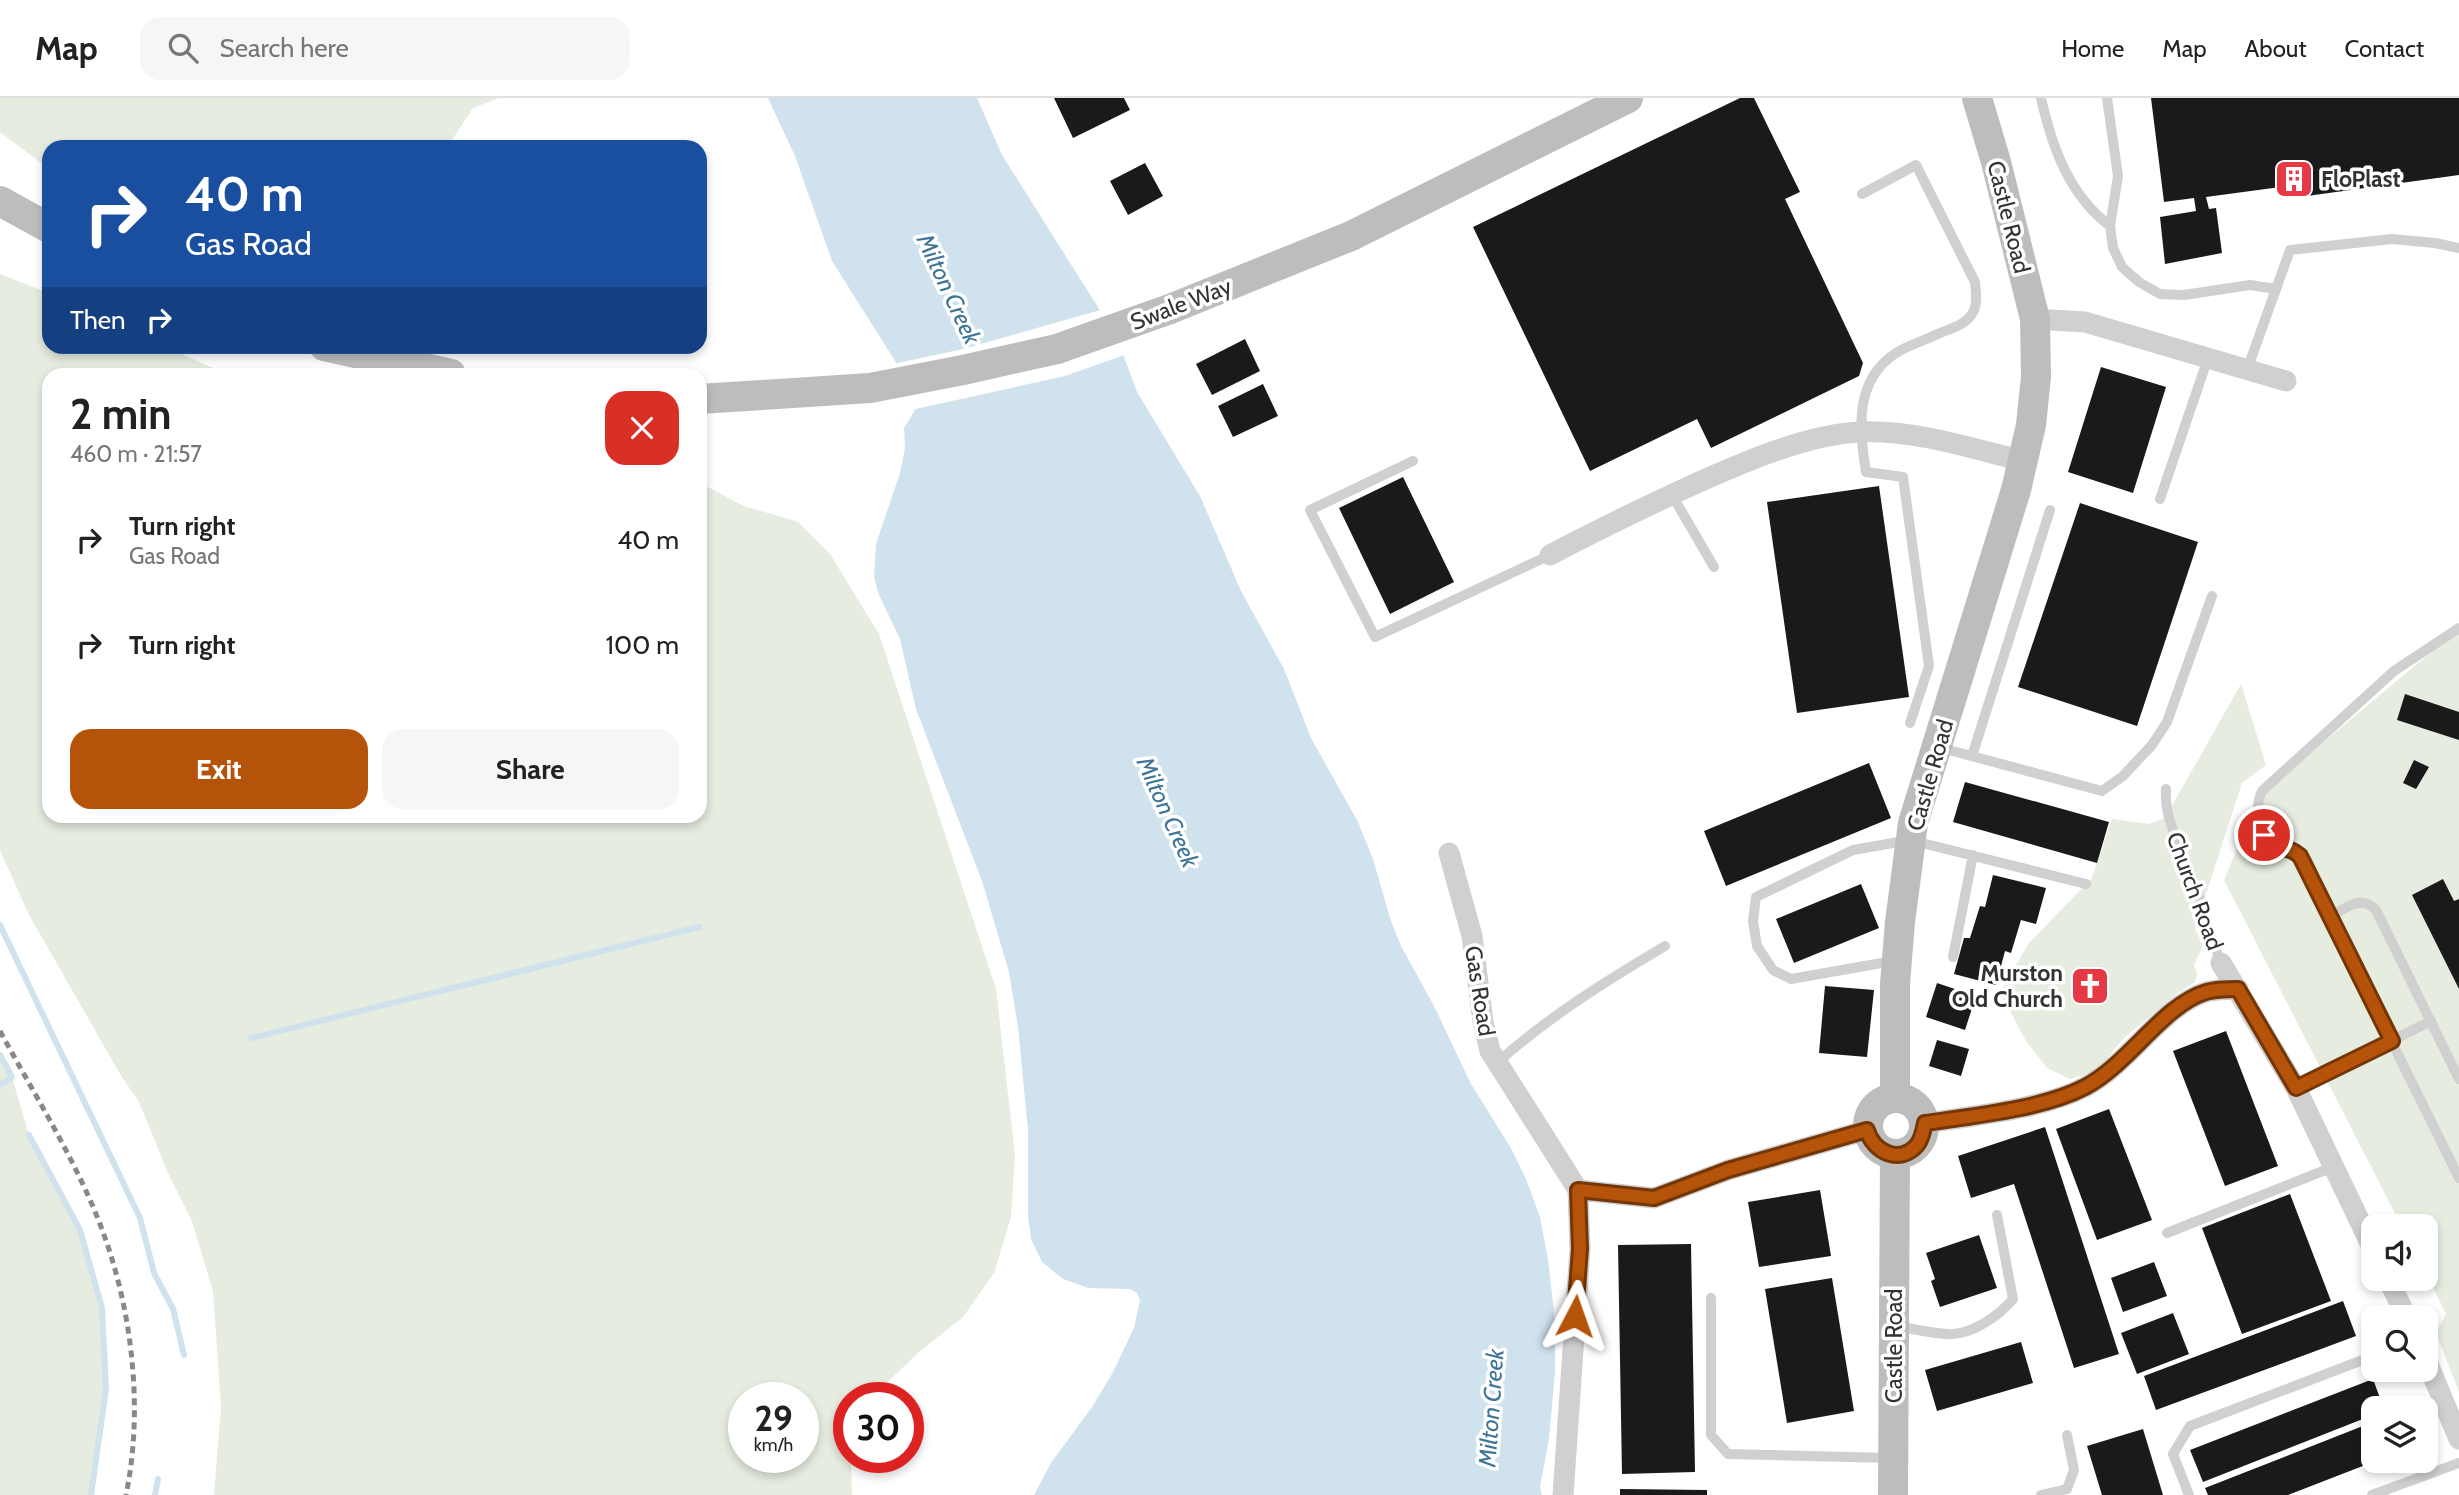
<!DOCTYPE html>
<html lang="en">
<head>
<meta charset="utf-8">
<style>
	:root { --surface:#fff; --page:#f6f6f6; --text:#222; --muted:#767676; --line:#e0e0e0; --accent:#b45309 }
	body { margin:0; font-family:Cabin,sans-serif; background:var(--page); color:var(--text); height:100vh; display:flex; flex-direction:column; font-size:26px; white-space:nowrap }
	* { box-sizing:border-box; margin:0 }
	p { font-size:23px; color:var(--muted) }
	.icon { flex:none; width:38px; height:38px; fill:none; stroke:currentColor; stroke-width:2; stroke-linecap:round; stroke-linejoin:round }
	.map { position:relative; flex:1; overflow:hidden }
	.side { position:absolute; left:42px; top:270px; width:665px; height:455px; display:flex; flex-direction:column; background:var(--surface); border-radius:21px; box-shadow:0 4px 10px #0003 }
	.side>* { flex:none }
	.hud { position:absolute; left:42px; top:42px; width:665px; height:214px; border-radius:21px; box-shadow:0 4px 10px #0003; background:#1a4fa0; color:#fff; overflow:hidden }
	.controls { position:absolute; left:2361px; top:1116px; display:grid; gap:14px }
	.controls a { display:grid; place-items:center; width:77px; height:77px; border-radius:14px; background:var(--surface); box-shadow:0 4px 10px #0003; font-size:35px }
	.speed { position:absolute; left:728px; top:1284px; display:flex; gap:14px; font-size:35px; font-weight:700; text-align:center }
	.speed>* { display:grid; place-content:center; width:91px; height:91px; border-radius:50%; background:var(--surface); box-shadow:0 4px 10px #0003; line-height:1 }
	.speed small { font-size:18px; font-weight:400 }
	.speed .limit { border:10px solid #d22; background:#fff; color:#111 }
	.pin { position:absolute; display:grid; place-items:center; width:60px; height:60px; color:#fff; margin:-30px; border:4px solid #fff; border-radius:50%; box-shadow:0 2px 7px #0007 }
	.me { position:absolute; width:77px; margin:-38px; rotate:4deg; stroke-linejoin:round; filter:drop-shadow(0 0 5px #0008) }
	.turn { display:flex; align-items:center; gap:24px; height:147px; padding:0 28px; font-size:32px }
	.turn .icon { width:91px; height:91px; stroke-width:2.5 }
	.turn b { display:block; font-size:49px; line-height:60px }
	.then { display:flex; align-items:center; height:66px; padding:0 28px; background:#0003; gap:14px; font-size:26px }
	.round { display:grid; place-items:center; flex:none; width:74px; height:74px; border-radius:21px; background:var(--page) }
	.summary { display:flex; align-items:center; justify-content:space-between; height:119px; padding:0 28px }
	h1 { font-size:42px; font-weight:700; line-height:52px }
	.cta { display:flex; gap:14px; margin-top:auto; padding:14px 28px }
	.cta a { flex:1; height:80px; border-radius:21px; background:var(--accent); color:#fff; font-size:28px; font-weight:700; line-height:80px; text-align:center }
	.cta a+a { background:var(--page); color:var(--text) }
	ul { padding:0; list-style:none }
	li { display:flex; align-items:center; gap:21px; height:105px; padding:0 28px }
	li div { flex:1 }
	li b { display:block; font-size:26px }
	li em { font-style:normal }
	header { display:flex; align-items:center; gap:42px; box-sizing:border-box; height:98px; padding:0 35px; background:var(--surface); border-bottom:2px solid var(--line) }
	header strong { font-size:33px }
	nav { display:flex; gap:38px; margin-inline-start:auto; font-size:24px }
	.search { width:490px; height:63px; background:var(--page); display:flex; align-items:center; gap:18px; box-sizing:border-box; padding:0 24px; border-radius:21px; color:var(--muted); font-size:26px }
	.map>svg:first-child { display:block }
</style>
</head>
<body>
<header>
<strong>Map</strong>
<div class="search"><svg class="icon" aria-label="search" viewBox="0 0 24 24"><circle cx="10" cy="10" r="6"/><path d="M15 15l6 6"/></svg>Search here</div>
<nav><a>Home</a><a>Map</a><a>About</a><a>Contact</a></nav>
</header>
<div class="map">
<svg width="2459" height="1397" viewBox="0 0 2459 1397">
	<rect width="100%" height="100%" fill="#fff"/>
	<path fill="#e6ecdf" fill-rule="evenodd" d="M0 0H499L473 10 452 42 454 49H49V71L0 34Z
		M0 176 49 195V248L165 249 227 276H49V718H700V385L744 408 798 424 830 456 879 536 996 891 1015 1057 1011 1119 994 1175 963 1219 918 1255 871 1300H849V1360H851L852 1397H214L221 1309 213 1193 192 1123 168 1075 139 1004 120 976 28 815 0 752ZM744 1300H803V1360H744Z
		M2459 531V1294L2436 1235 2446 1216 2426 1175V1129H2402L2224 782 2260 697Z
		M2241 586 2266 667 2242 685 2195 830 2203 848 2194 867 2197 876 2195 884 2178 895 2122 942 2096 974 2070 981 2047 970 2026 943 2000 894 2029 845 2092 780 2112 721 2149 726 2165 720Z
		M0 957 12 979 29 1037 80 1132 102 1210 106 1291 91 1397H0Z"/>
	<path fill="#cfe2ee" d="M768 0H977L1002 57 1101 214 1123 256 1137 294 1200 398 1241 493 1284 571 1311 640 1358 724 1373 761 1391 823 1401 848 1434 908 1471 986 1512 1052 1526 1081 1540 1119 1548 1161 1555 1224V1273L1549 1341 1540 1389 1542 1397H1034L1051 1365 1092 1309 1112 1276 1134 1230 1140 1202 1137 1195 1130 1191 1088 1190 1063 1181 1042 1164 1031 1141 1028 1117V1032L1018 929 1009 874 982 783 916 611 900 541 879 497 874 479 876 446 900 375 905 350 904 330 915 312 897 266 832 163 795 58Z"/>
	<path fill="#fff" d="M1104 211 1127 256 1065 278 911 312 893 266 963 251Z"/>
	<g fill="none" stroke-linecap="round" stroke-linejoin="round">
		<path stroke="#cfe2ee" stroke-width="6" d="M0 827 140 1120 154 1175 173 1211 184 1257
			M251 940 699 829
			M0 957 12 979 0 987
			M29 1037 80 1132 102 1210 106 1291 91 1397
			M155 1397 158 1381"/>
	</g>
	<path fill="#1a1a1a" d="M1054 0H1124L1130 12 1073 40Z
		M1740 0H1754L1800 94 1785 101 1863 265 1859 278 1711 350 1697 321 1590 373 1473 129Z
		M2151 0H2459V77L2307 98 2304 86 2206 99 2209 111 2216 110 2222 155 2165 166 2160 119 2196 113 2194 100 2164 104Z
		M1145 65 1163 98 1128 117 1110 83Z
		M1245 241 1260 273 1212 297 1196 266Z
		M2101 269 2166 289 2133 395 2068 374Z
		M1263 286 1278 318 1233 339 1218 308Z
		M1403 379 1454 484 1390 516 1339 410Z
		M1879 388 1909 599 1797 615 1767 404Z
		M2080 405 2198 444 2137 628 2018 589Z
		M2405 596 2459 614V642L2397 622Z
		M2414 662 2429 669 2416 691 2403 685Z
		M1869 665 1891 720 1726 788 1704 733Z
		M1965 684 2109 724 2097 765 1953 724Z
		M1993 777 2046 790 2036 826 2021 822 2011 855 2005 853 1996 887 1954 876 1964 840H1970L1980 808 1985 809Z
		M2443 781 2454 803 2459 801V891L2412 797Z
		M1861 786 1879 830 1794 865 1776 821Z
		M2091 870 2108 889 2090 906 2073 888Z
		M1937 885 1976 898 1965 932 1926 919Z
		M1825 888 1874 892 1867 959 1819 955Z
		M2226 933 2278 1068 2225 1088 2173 953Z
		M1937 942 1969 951 1961 978 1929 968Z
		M2109 1011 2152 1122 2097 1142 2056 1031Z
		M2045 1029 2119 1256 2074 1270 2014 1086 1971 1100 1958 1058Z
		M1820 1092 1831 1158 1759 1169 1748 1104Z
		M2290 1096 2331 1203 2242 1236 2202 1130Z
		M1979 1137 1997 1190 1940 1209 1931 1183 1935 1181 1926 1155Z
		M1691 1146 1695 1374 1622 1376 1618 1147Z
		M2154 1164 2167 1198 2123 1214 2111 1180Z
		M1832 1180 1854 1313 1787 1325 1765 1191Z
		M2343 1203 2356 1238 2156 1312 2144 1278Z
		M2173 1215 2189 1256 2137 1276 2121 1235Z
		M2021 1244 2033 1285 1937 1313 1925 1272Z
		M2373 1281 2384 1311H2373V1317L2203 1384 2190 1352Z
		M2373 1324V1364L2288 1397H2208L2205 1390Z
		M2143 1331 2163 1397H2102L2087 1348Z
		M1620 1391 1707 1392V1397H1620Z"/>
	<g fill="none" stroke-linecap="round" stroke-linejoin="round">
		<path stroke="#d0d0d0" stroke-width="10" d="M2041 0C2052 49 2069 97 2110 128
			M2107 0 2118 78 2110 128 2113 150 2122 169 2139 184 2160 196 2184 197 2250 187 2276 191 2247 272
			M1862 96 1916 67 1975 184C1976 195 1978 207 1972 216 1965 227 1952 230 1940 235 1926 242 1909 247 1896 255 1854 282 1859 332 1866 374L1903 379 1929 568 1910 625
			M2276 191 2290 152 2392 141 2435 145 2459 150
			M1413 363 1310 412 1375 539 1550 457
			M1672 397 1714 469
			M2160 401 2208 260
			M2459 530 2394 573 2262 693C2252 713 2263 735 2269 755 2281 748 2289 749 2300 758L2459 1080
			M1938 649 2102 693 2123 678 2152 647 2167 624 2212 498
			M1972 658 2050 412
			M2166 691C2164 721 2179 745 2190 773 2202 803 2209 835 2221 865
			M2330 819C2345 810 2361 796 2376 812L2459 981
			M1953 859 1973 757
			M1893 863 1791 881 1773 872 1757 848 1753 823 1756 799 1853 752 1910 742 2086 786
			M1497 965C1548 919 1606 883 1665 848
			M2296 990 2431 923
			M2167 1135 2333 1069
			M1711 1200V1337L1728 1356 1890 1360
			M1897 1228C1913 1231 1930 1235 1947 1236 1970 1238 1999 1218 2013 1201L1997 1117
			M2041 1397 2067 1391 2074 1372 2067 1337
			M2189 1397 2173 1356 2190 1328 2373 1258
			M2372 1397 2459 1365"/>
		<path stroke="#d0d0d0" stroke-width="21" d="M2035 221 2085 224 2286 283
			M1550 457C1599 431 1649 407 1699 384 1747 363 1808 336 1861 334 1916 332 1970 350 2023 363
			M1449 755 1472 838 1483 924 1490 953 1578 1092 1580 1151 1563 1397
			M2221 865 2296 990 2373 1151
			M1925 1025C1973 1018 2043 1011 2085 989 2128 967 2163 907 2206 894 2216 891 2228 892 2238 891
			M1578 1092 1654 1100 1728 1072 1867 1032
			M2388 1181 2407 1220
			M2426 1261 2459 1341"/>
		<path stroke="#bdbdbd" stroke-width="30" d="M0 103 49 130
			M324 248 451 276
			M700 301 870 290 963 272 1057 251 1170 211 1351 138 1628 0
			M1868 1028a28 28 0 1 1 56 0a28 28 0 1 1-56 0Z
			M1895 1000V886L1900 824 1913 725 2016 392 2031 327 2036 279 2035 221 1996 64 1977 0
			M1893 1397 1895 1057"/>
		<path stroke="#888" stroke-width="5" stroke-dasharray="7 5" stroke-linecap="butt" d="M0 933C34 996 74 1059 100 1126 132 1209 144 1310 126 1397"/>
	</g>
	<g fill="none" stroke-linecap="round" stroke-linejoin="round">
		<defs>
			<path id="route" d="M1575 1218 1580 1151 1578 1092 1654 1100 1728 1072 1867 1032C1873 1054 1900 1067 1917 1047 1922 1041 1923 1033 1925 1025 1973 1018 2043 1011 2085 989 2128 967 2163 907 2206 894 2216 891 2228 891 2238 891L2296 990 2392 943 2300 758C2289 749 2281 748 2269 755L2264 737"/>
		</defs>
		<use href="#route" stroke="#753606" stroke-width="18"/>
		<use href="#route" stroke="#b45309" stroke-width="12"/>
	</g>
	<defs>
		<symbol id="building-square" viewBox="-11 -11 22 22"><rect x="-9" y="-9" width="18" height="18" rx="4" fill="#e63946" stroke="#fff"/><path d="M-4-6H4V6H1V3H-1V6H-4ZM-2.5-4.3h1.7v1.8h-1.7ZM.8-4.3h1.7v1.8H.8ZM-2.5-1h1.7V.8h-1.7ZM.8-1h1.7V.8H.8Z" fill="#fff"/></symbol>
		<symbol id="church-square" viewBox="-11 -11 22 22"><rect x="-9" y="-9" width="18" height="18" rx="4" fill="#e63946" stroke="#fff"/><path d="M-1.2-6h2.4v3.5h3.3v2.4h-3.3V6h-2.4V-.1h-3.3v-2.4h3.3Z" fill="#fff"/></symbol>
	</defs>
	<g fill-rule="evenodd">
		<use href="#building-square" x="2272" y="59" width="44" height="44"/>
		<use href="#church-square" x="2068" y="866" width="44" height="44"/>
	</g>
	<g text-anchor="middle" dominant-baseline="central" stroke-width="7" stroke-linejoin="round" paint-order="stroke">
		<g font-size="23" font-weight="bold" fill="#333" stroke="#fff" text-anchor="start">
			<text x="2321" y="81">FloPlast</text>
			<text x="2063" y="875" text-anchor="end">Murston<tspan x="2063" dy="26">Old Church</tspan></text>
		</g>
		<g font-size="23" fill="#333" stroke="#fff">
			<text transform="translate(2009 119) rotate(76)">Castle Road</text>
			<text transform="translate(1181 206) rotate(-21)">Swale Way</text>
			<text transform="translate(1930 677) rotate(-74)">Castle Road</text>
			<text transform="translate(2195 793) rotate(70)">Church Road</text>
			<text transform="translate(1480 893) rotate(81)">Gas Road</text>
			<text transform="translate(1894 1248) rotate(-90)">Castle Road</text>
		</g>
		<g font-size="24" font-style="italic" fill="#3f7597" stroke="#fff">
			<text transform="translate(949 191) rotate(65)">Milton Creek</text>
			<text transform="translate(1168 714) rotate(66)">Milton Creek</text>
			<text transform="translate(1491 1310) rotate(-86)">Milton Creek</text>
		</g>
	</g>
</svg>
<div class="controls">
<a><svg class="icon" aria-label="sound" viewBox="0 0 24 24"><path d="M4 9h4l5-4v14l-5-4H4zM17 9q2 3 0 6"/></svg></a>
<a><svg class="icon" aria-label="search" viewBox="0 0 24 24"><circle cx="10" cy="10" r="6"/><path d="M15 15l6 6"/></svg></a>
<a><svg class="icon" aria-label="layers" viewBox="0 0 24 24"><path d="M12 4l9 5-9 5-9-5zM3 14l9 5 9-5"/></svg></a>
</div>
<div class="speed"><div>29<small>km/h</small></div><div class="limit">30</div></div>
<div class="pin" style="left:2264px;top:737px;background:#d93025"><svg class="icon" aria-label="arrive" viewBox="0 0 24 24"><path d="M6 21V4h12l-3 4 3 4H6"/></svg></div>
<svg class="me" style="left:1575px;top:1218px" viewBox="-20 -20 40 40"><path d="M0-17L14 15 0 8-14 15z" fill="#b45309" stroke="#fff" stroke-width="4"/></svg>
<div class="hud">
<div class="turn"><svg class="icon" aria-label="right" viewBox="0 0 24 24"><path d="M7 20v-9h11M14 6l5 5-5 5"/></svg><div><b>40 m</b>Gas Road</div></div>
<div class="then">Then<svg class="icon" aria-label="right" viewBox="0 0 24 24"><path d="M7 20v-9h11M14 6l5 5-5 5"/></svg></div>
</div>
<section class="side">
<div class="summary"><div><h1>2 min</h1><p>460 m · 21:57</p></div><a class="round" style="background:#d93025;color:#fff"><svg class="icon" aria-label="close" viewBox="0 0 24 24"><path d="M6 6l12 12M18 6L6 18"/></svg></a></div>
<ul>
<li><svg class="icon" aria-label="right" viewBox="0 0 24 24"><path d="M7 20v-9h11M14 6l5 5-5 5"/></svg><div><b>Turn right</b><p>Gas Road</p></div><em>40 m</em></li>
<li><svg class="icon" aria-label="right" viewBox="0 0 24 24"><path d="M7 20v-9h11M14 6l5 5-5 5"/></svg><div><b>Turn right</b></div><em>100 m</em></li>
</ul>
<div class="cta"><a>Exit</a><a>Share</a></div>
</section>
</div>
</body>
</html>
